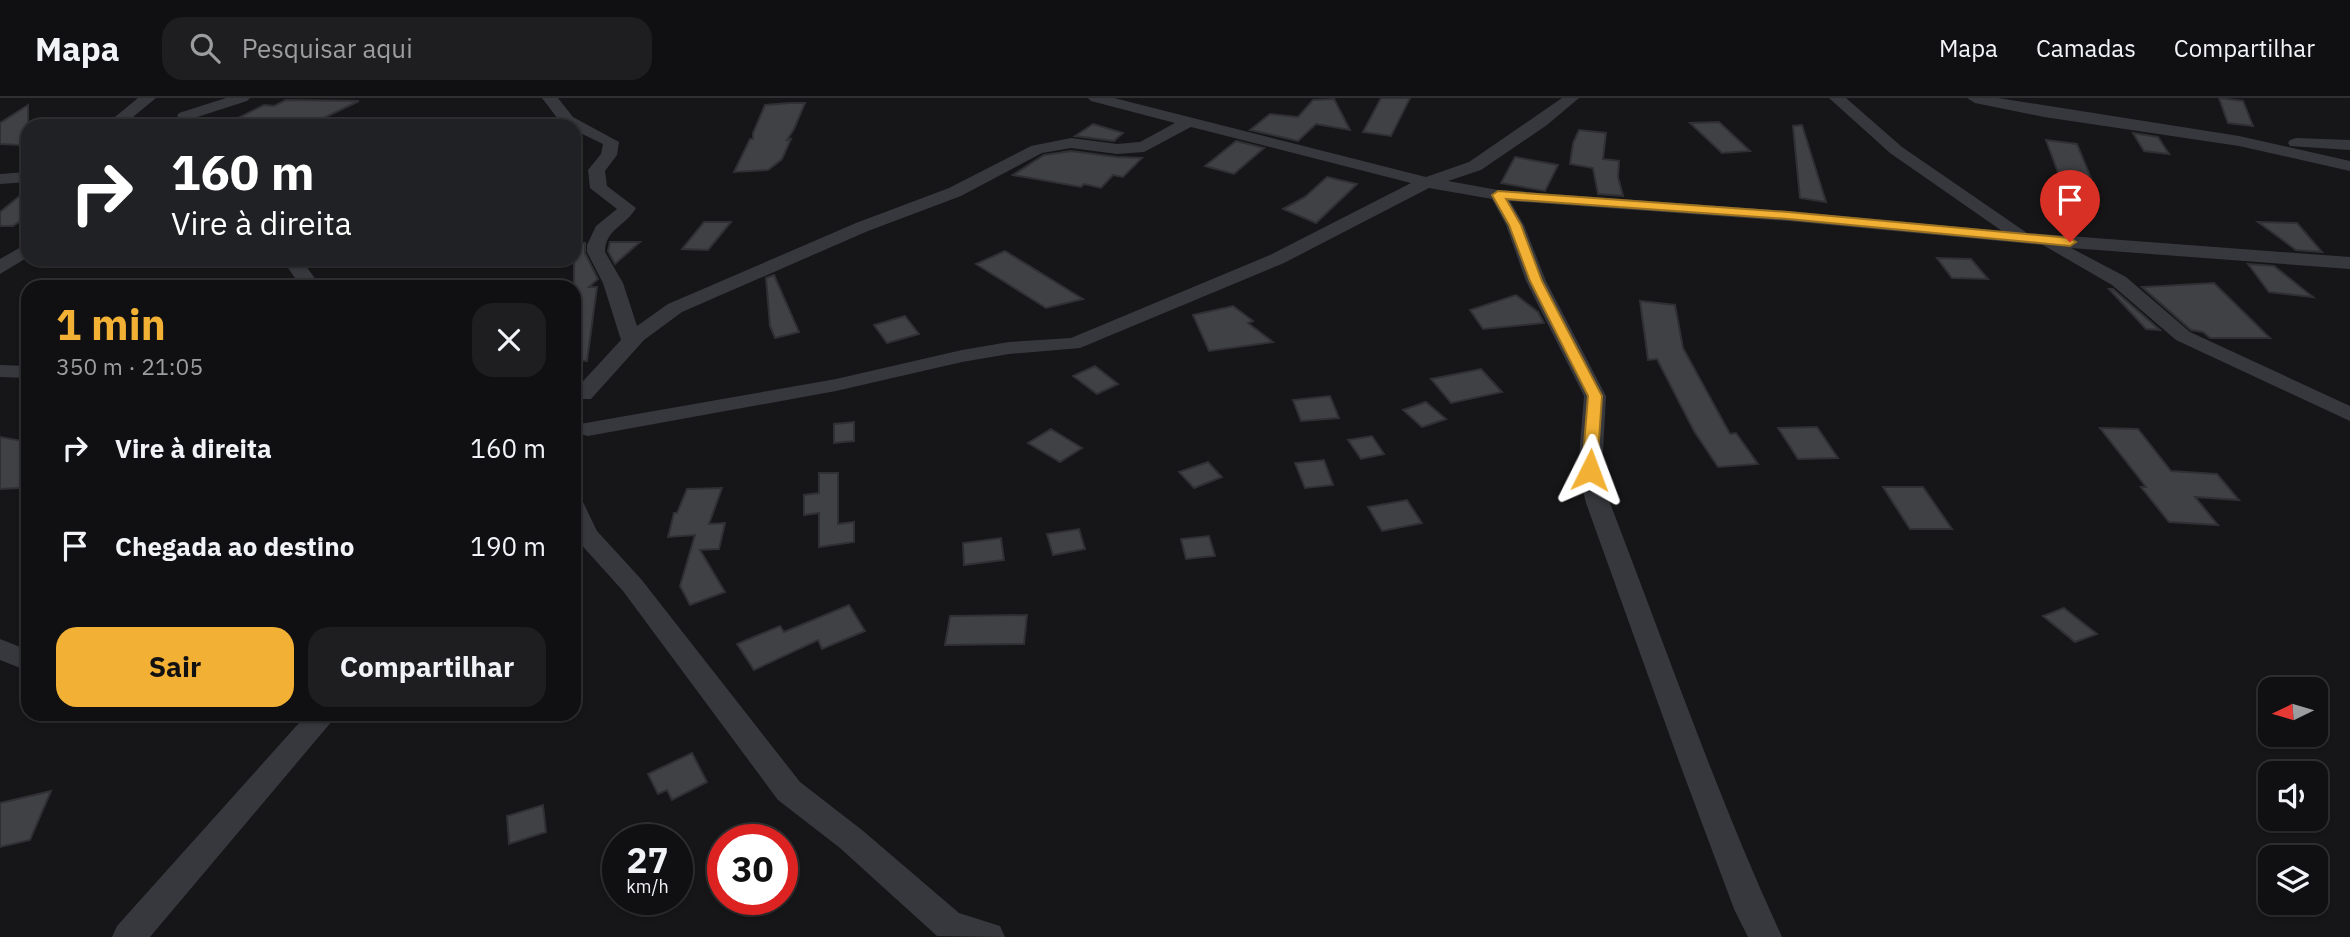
<!DOCTYPE html>
<html lang="pt">
<head>
<meta charset="utf-8">
<style>
	:root { --surface:#101012; --page:#1e1e20; --text:#f1f3f6; --muted:#9c9d9f; --line:#303032; --accent:#f2b134 }
	body { margin:0; font-family:"IBM Plex Sans",sans-serif; background:var(--page); color:var(--text); height:100vh; display:flex; flex-direction:column; font-size:26px; white-space:nowrap }
	* { box-sizing:border-box; margin:0 }
	p { font-size:23px; color:var(--muted) }
	.icon { flex:none; width:38px; height:38px; fill:none; stroke:currentColor; stroke-width:2; stroke-linecap:round; stroke-linejoin:round }
	.map { position:relative; flex:1; overflow:hidden }
	.drawer { position:absolute; left:21px; top:182px; width:560px; height:441px; display:flex; flex-direction:column; background:var(--surface); border-radius:21px; box-shadow:0 2px 5px #0004,0 0 0 2px var(--line) }
	.drawer>* { flex:none }
	.hud { position:absolute; left:21px; top:21px; width:560px; height:147px; border-radius:21px; box-shadow:0 2px 5px #0004,0 0 0 2px var(--line); background:#202124; color:#fff; overflow:hidden }
	.needle { width:46px; rotate:265deg }
	.controls { position:absolute; left:2258px; top:579px; display:grid; gap:14px }
	.controls a { display:grid; place-items:center; width:70px; height:70px; border-radius:14px; background:var(--surface); box-shadow:0 2px 5px #0004,0 0 0 2px var(--line); font-size:35px }
	.speed { position:absolute; left:602px; top:726px; display:flex; gap:14px; font-size:35px; font-weight:700; text-align:center }
	.speed>* { display:grid; place-content:center; width:91px; height:91px; border-radius:50%; background:var(--surface); box-shadow:0 2px 5px #0004,0 0 0 2px var(--line); line-height:1 }
	.speed small { font-size:18px; font-weight:400 }
	.speed .limit { border:10px solid #d22; background:#fff; color:#111 }
	.pin { position:absolute; display:grid; place-items:center; width:60px; height:60px; color:#fff; margin:-72px -30px; border-radius:50% 50% 50% 0; rotate:-45deg; box-shadow:0 0 7px #0007 }
	.pin .icon { rotate:45deg }
	.me { position:absolute; width:77px; margin:-38px; rotate:3deg; stroke-linejoin:round; filter:drop-shadow(0 0 5px #0008) }
	.turn { display:flex; align-items:center; gap:24px; height:147px; padding:0 35px; font-size:32px }
	.turn .icon { width:91px; height:91px; stroke-width:2.5 }
	.turn b { display:block; font-size:49px; line-height:60px }
	.round { display:grid; place-items:center; flex:none; width:74px; height:74px; border-radius:21px; background:var(--page) }
	.head { display:flex; align-items:center; justify-content:space-between; height:119px; padding:0 35px }
	h1 { font-size:42px; font-weight:700; line-height:52px; color:var(--accent) }
	.primary-button { display:flex; gap:14px; margin-top:auto; padding:14px 35px }
	.primary-button a { flex:1; height:80px; border-radius:21px; background:var(--accent); color:#111; font-size:28px; font-weight:700; line-height:80px; text-align:center }
	.primary-button a+a { background:var(--page); color:var(--text) }
	ul { padding:0; list-style:none }
	li { display:flex; align-items:center; gap:21px; height:98px; padding:0 35px }
	li div { flex:1 }
	li b { display:block; font-size:26px }
	li em { font-style:normal }
	header { display:flex; align-items:center; gap:42px; box-sizing:border-box; height:98px; padding:0 35px; background:var(--surface); border-bottom:2px solid var(--line) }
	header strong { font-size:33px }
	nav { display:flex; gap:38px; margin-inline-start:auto; font-size:24px }
	.search { width:490px; height:63px; background:var(--page); display:flex; align-items:center; gap:18px; box-sizing:border-box; padding:0 24px; border-radius:21px; color:var(--muted); font-size:26px }
	.map>svg:first-child { display:block }
</style>
</head>
<body>
<header>
<strong>Mapa</strong>
<div class="search"><svg class="icon" aria-label="search" viewBox="0 0 24 24"><circle cx="10" cy="10" r="6"/><path d="M15 15l6 6"/></svg>Pesquisar aqui</div>
<nav><a>Mapa</a><a>Camadas</a><a>Compartilhar</a></nav>
</header>
<div class="map">
<svg width="2350" height="839" viewBox="0 0 2350 839">
	<rect width="100%" height="100%" fill="#161618"/>
	<path fill="#404145" stroke="#303034" stroke-width="2" d="M1381 0H1410L1391 38 1363 34Z
		M2219 0 2243 3 2253 28 2228 25Z
		M1334 1 1350 32 1316 26 1298 43 1250 32 1270 16 1298 19 1313 2Z
		M286 2 359 3 309 27 222 28 264 7 274 8Z
		M789 5H805L794 31 787 42 791 41 782 61 768 72 734 74 750 41H753V35L765 7Z
		M28 7V42L19 47 0 46V25Z
		M1719 24 1750 53 1722 55 1690 25Z
		M1093 26 1123 35 1114 43 1075 38Z
		M1802 27 1826 104 1800 100 1793 28Z
		M1579 32 1606 35 1603 61 1619 63 1618 79 1623 98 1598 96 1593 70 1570 66 1573 45Z
		M2133 35 2158 39 2169 56 2144 53Z
		M2046 42 2077 46 2091 80 2059 77Z
		M1236 43 1264 50 1234 76 1205 68Z
		M1071 53 1117 59 1142 60 1123 79 1113 77 1101 90 1084 86 1081 89 1013 77 1044 57Z
		M1515 59 1558 67 1545 93 1501 85Z
		M1327 79 1357 86 1316 125 1283 111 1305 99Z
		M28 91V118L13 128H0V114Z
		M704 124H731L708 152 682 151Z
		M2258 124 2297 125 2322 154 2296 152Z
		M610 144H640L615 166 608 153Z
		M574 145H585V155L598 181 589 189H597L587 263 574 262Z
		M1005 153 1083 201 1046 210 976 166Z
		M1937 160 1971 161 1988 181 1952 180Z
		M2248 166 2274 168 2313 199 2269 194Z
		M774 177 799 234 775 240 770 228 766 180Z
		M2214 185 2270 240H2210L2203 234 2191 232 2142 189Z
		M2109 191H2113L2160 232 2146 231Z
		M1516 197 1538 214 1544 225 1483 231 1470 212Z
		M1640 203 1675 207 1683 250 1730 336 1736 335 1758 366 1718 369 1694 333 1657 261 1648 262Z
		M1233 208 1253 223 1248 225 1273 244 1209 253 1193 217Z
		M905 218 919 236 887 245 874 227Z
		M1095 268 1118 286 1097 296 1073 278Z
		M1481 271 1502 294 1451 305 1431 281Z
		M1330 298 1339 320 1301 323 1293 302Z
		M1426 304 1446 321 1422 329 1403 312Z
		M854 324V343L834 345V326Z
		M1817 329 1838 360 1798 361 1778 330Z
		M2100 330 2138 331 2171 373 2217 376 2239 402 2195 399 2218 427 2169 424 2141 389H2146Z
		M1051 331 1082 350 1060 364 1028 345Z
		M1372 338 1384 356 1361 361 1348 342Z
		M0 339 28 344V381L19 390 0 391Z
		M1324 362 1333 387 1305 390 1295 365Z
		M1208 364 1222 379 1194 390 1179 374Z
		M819 375H838V426L854 424V444L819 449V415L804 417V397L819 395Z
		M1883 389H1923L1952 431H1910Z
		M722 390 709 426 725 425 719 451 700 452 725 494 690 507 680 488 695 437 668 439 674 415H677L687 391Z
		M1407 402 1422 425 1382 433 1368 409Z
		M1079 431 1085 451 1053 457 1047 436Z
		M1209 438 1215 458 1186 461 1181 441Z
		M1001 440 1004 462 964 467 963 445Z
		M849 507 865 533 822 551 818 542 754 572 737 546 780 528 784 534Z
		M2064 510 2097 536 2075 544 2043 518Z
		M1027 517 1024 546 945 547 950 518Z
		M692 655 707 684 672 702 667 692 658 696 648 676Z
		M51 693 30 742 0 749V705Z
		M543 707 546 734 509 746 507 718Z"/>
	<g fill="none" stroke-linecap="round" stroke-linejoin="round">
		<path fill="#37383d" fill-rule="evenodd" d="M138 0H156L122 28H104Z
			M226 0H250L247 3 191 21 185 23 177 18 179 15Z
			M542 0H558L573 19 619 44 617 57 605 73 607 88 636 110C626 128 605 131 605 154L623 185 637 228 668 206 856 125 949 90 1031 48 1071 40 1117 46 1140 44 1175 25 1091 3 1088 0H1114L1426 79 1469 64 1562 0H1579L1547 27 1481 72 1448 83 1498 92 1788 113 2002 133 1890 55 1829 0H1846L1902 49 2027 135 2350 159V171L2071 150 2126 179 2190 234 2350 308V323L2176 242 2112 187 2043 147 1788 123 1510 103 1524 127 1546 183 1606 298 1602 372 1610 405C1666 550 1717 698 1782 839H1748L1734 811 1681 669 1586 405 1578 372 1584 298 1526 183 1506 127 1492 101 1429 90 1284 165 1080 250 1009 256 962 264 836 293 588 338 580 336 577 331 580 326 836 281 962 252 1009 244 1071 240 1270 157 1411 85 1191 29 1144 54 1117 56 1071 50 1042 55 961 98 868 133 682 214 644 242 591 301H575L574 293 621 242 603 185 587 154V147L596 128 617 111 590 90 588 72 601 56 603 46 574 32V28L561 25Z
			M1967 0H1998L2239 38 2350 63V73L2239 48 2044 19 1975 5Z
			M2296 40 2350 42V52L2290 48 2288 45 2290 42Z
			M28 74V84L0 86V76Z
			M28 145V159L0 176V161Z
			M282 161H301L321 189H301Z
			M0 267 28 268V280L0 279Z
			M574 402 583 404 597 433 641 481 800 684 862 732 959 815 1000 828 1005 839 937 838 840 750 778 702 623 493 578 443 574 436Z
			M0 541 28 552V573L0 562Z
			M307 616H338L150 839H112L117 828Z"/>
	</g>
	<path fill="#f2b134" stroke="#9d7322" stroke-width="2" d="M1498 93 1788 114 2070 140 2076 144 2070 148 1788 121 1506 101 1521 127 1542 183 1602 298 1597 372 1590 377 1582 372 1588 298 1530 183 1509 127 1492 97Z"/>
</svg>
<div class="controls">
<a><svg class="needle" viewBox="-14 -14 28 28"><path d="M0-13l5 13h-10z" fill="#e53935"/><path d="M0 13l5-13h-10z" fill="#9c9d9f"/></svg></a>
<a><svg class="icon" aria-label="sound" viewBox="0 0 24 24"><path d="M4 9h4l5-4v14l-5-4H4zM17 9q2 3 0 6"/></svg></a>
<a><svg class="icon" aria-label="layers" viewBox="0 0 24 24"><path d="M12 4l9 5-9 5-9-5zM3 14l9 5 9-5"/></svg></a>
</div>
<div class="speed"><div>27<small>km/h</small></div><div class="limit">30</div></div>
<div class="pin" style="left:2070px;top:144px;background:#d93025"><svg class="icon" aria-label="arrive" viewBox="0 0 24 24"><path d="M6 21V4h12l-3 4 3 4H6"/></svg></div>
<svg class="me" style="left:1590px;top:372px" viewBox="-20 -20 40 40"><path d="M0-17L14 15 0 8-14 15z" fill="#f2b134" stroke="#fff" stroke-width="4"/></svg>
<div class="hud">
<div class="turn"><svg class="icon" aria-label="right" viewBox="0 0 24 24"><path d="M7 20v-9h11M14 6l5 5-5 5"/></svg><div><b>160 m</b>Vire à direita</div></div>
</div>
<section class="drawer">
<div class="head"><div><h1>1 min</h1><p>350 m · 21:05</p></div><a class="round"><svg class="icon" aria-label="close" viewBox="0 0 24 24"><path d="M6 6l12 12M18 6L6 18"/></svg></a></div>
<ul>
<li><svg class="icon" aria-label="right" viewBox="0 0 24 24"><path d="M7 20v-9h11M14 6l5 5-5 5"/></svg><div><b>Vire à direita</b></div><em>160 m</em></li>
<li><svg class="icon" aria-label="arrive" viewBox="0 0 24 24"><path d="M6 21V4h12l-3 4 3 4H6"/></svg><div><b>Chegada ao destino</b></div><em>190 m</em></li>
</ul>
<div class="primary-button"><a>Sair</a><a>Compartilhar</a></div>
</section>
</div>
</body>
</html>
